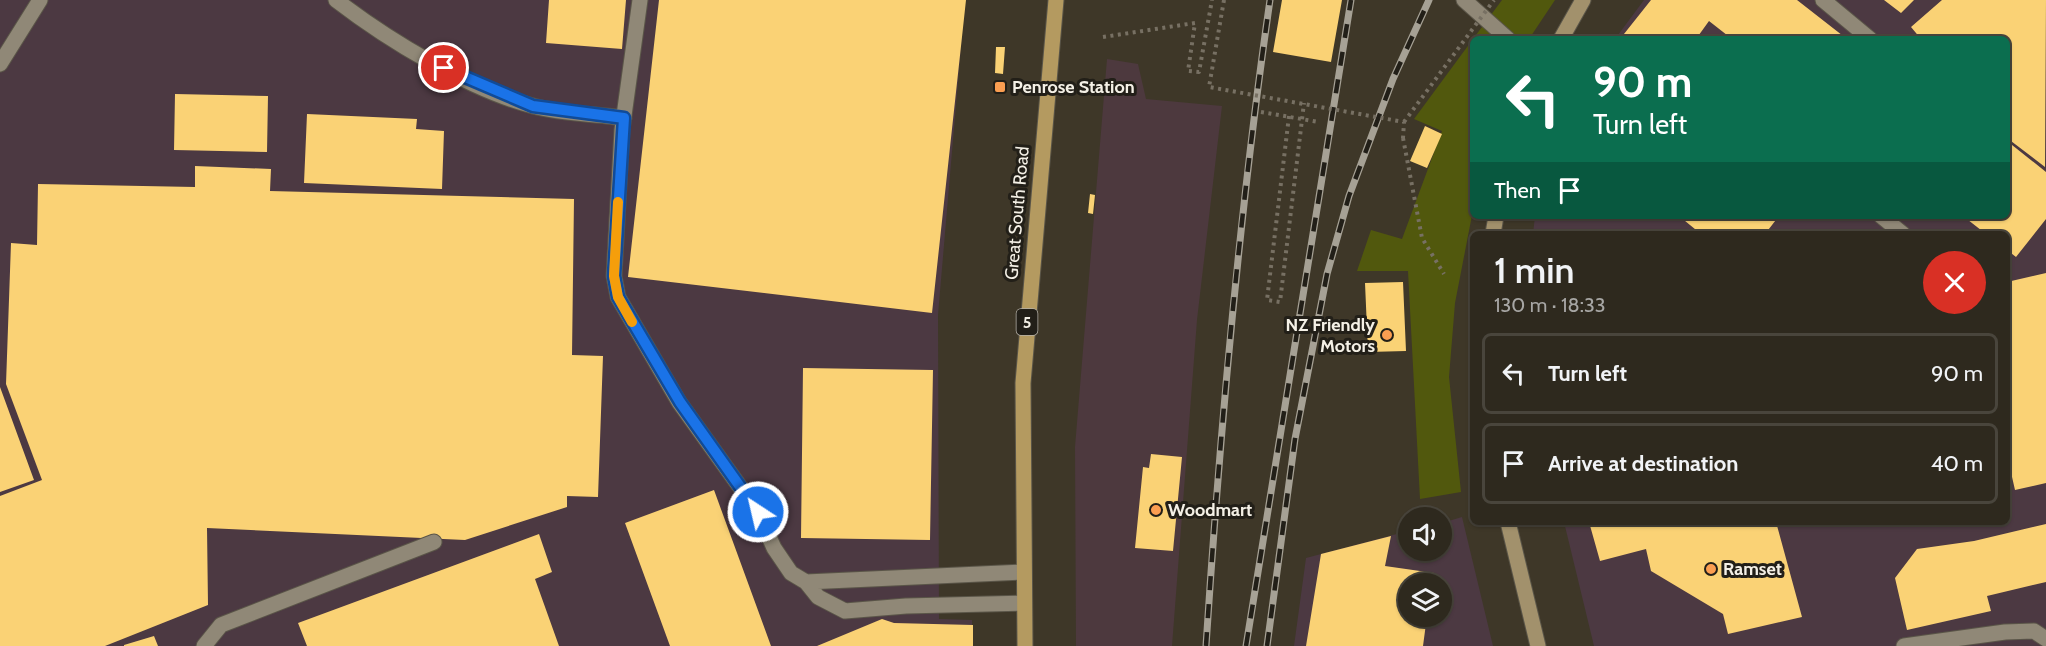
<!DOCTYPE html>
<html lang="en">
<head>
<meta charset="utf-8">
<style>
	:root { --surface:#2e291e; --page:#3a352b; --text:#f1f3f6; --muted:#a7a6a4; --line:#49453c }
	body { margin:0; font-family:Cabin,sans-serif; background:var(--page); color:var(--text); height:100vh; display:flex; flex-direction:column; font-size:22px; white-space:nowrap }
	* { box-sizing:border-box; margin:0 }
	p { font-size:20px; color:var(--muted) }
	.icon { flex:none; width:33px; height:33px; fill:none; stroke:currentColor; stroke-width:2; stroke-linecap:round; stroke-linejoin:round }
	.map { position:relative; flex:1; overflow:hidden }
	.side { position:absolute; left:1470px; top:231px; width:540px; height:294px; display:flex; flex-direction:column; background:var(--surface); border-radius:9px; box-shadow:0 2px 4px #0004,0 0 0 2px var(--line) }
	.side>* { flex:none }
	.guide { position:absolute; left:1470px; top:36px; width:540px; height:183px; border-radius:9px; box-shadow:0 2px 4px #0004,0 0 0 2px var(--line); background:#0b6e4f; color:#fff; overflow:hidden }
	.buttons { position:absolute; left:1398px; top:507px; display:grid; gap:12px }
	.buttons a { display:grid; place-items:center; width:54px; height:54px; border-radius:50%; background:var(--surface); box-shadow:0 2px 4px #0004,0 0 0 2px var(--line); font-size:30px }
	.pin { position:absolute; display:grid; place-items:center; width:51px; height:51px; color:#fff; margin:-26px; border:3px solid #fff; border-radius:50%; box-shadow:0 2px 6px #0007 }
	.me { position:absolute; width:66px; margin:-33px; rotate:325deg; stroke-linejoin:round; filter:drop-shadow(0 0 4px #0008) }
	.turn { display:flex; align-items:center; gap:21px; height:126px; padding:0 24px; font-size:27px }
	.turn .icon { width:78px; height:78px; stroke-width:2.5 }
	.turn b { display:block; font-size:42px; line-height:51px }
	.then { display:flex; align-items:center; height:57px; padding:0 24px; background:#0003; gap:12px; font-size:22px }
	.round { display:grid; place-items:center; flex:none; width:63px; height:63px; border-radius:32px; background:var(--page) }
	.summary { display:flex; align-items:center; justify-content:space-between; height:102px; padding:0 24px }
	h1 { font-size:36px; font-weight:600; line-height:45px }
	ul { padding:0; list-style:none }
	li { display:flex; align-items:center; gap:18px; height:81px; margin:0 12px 9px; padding:0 12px; border:3px solid var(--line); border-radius:9px }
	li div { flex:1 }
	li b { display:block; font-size:22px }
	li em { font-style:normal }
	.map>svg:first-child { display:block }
</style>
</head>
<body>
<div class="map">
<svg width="2046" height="646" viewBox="0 0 2046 646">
	<rect width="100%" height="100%" fill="#3e3728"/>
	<path fill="#4d393e" d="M1107 59 1138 64 1146 99 1222 106 1197 320 1172 646H1076L1075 447Z"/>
	<path fill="#4c3942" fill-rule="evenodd" d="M0 0H965L938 315 939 619 972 620V646H0Z
		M1644 0H2046V646H1594L1564 522H2007V234H1533L1535 216H2007V39H1615Z
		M1462 517 1493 646H1294L1306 558 1408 531V550H1442V523ZM1408 584H1442V616H1408Z"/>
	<path fill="#51580d" d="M1502 0H1555L1529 39H1473Z
		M1473 39V210L1455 303 1449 377 1461 492 1420 499 1408 271H1357L1371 230 1402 239 1442 131 1414 119Z"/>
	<path fill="#fad275" d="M549 0H626L622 49 546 43Z
		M659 0H966L932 313 628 277Z
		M1282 0H1342L1331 62 1273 52Z
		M1651 0H1797L1847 39H1732L1709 21 1696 39H1620Z
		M1884 0H1914L1901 13Z
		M1942 0H2046L2045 167 2007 138V39H1921L1911 27Z
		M996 47H1005L1003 74 995 73Z
		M175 94 268 96 267 152 174 150Z
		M307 114 417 119 416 129 444 131 442 189 304 183Z
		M1425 126 1442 134 1427 168 1410 161Z
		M2007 141 2046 172V219L2016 257 2007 250V234H1986L1963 216H2007Z
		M195 166 271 169 270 191 574 199 572 355 603 356 598 497 567 496V507L465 540 207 528 208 605 105 646H0V496L42 480 6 384 11 243 37 245 38 184 195 187Z
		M1090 194 1095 195 1093 214 1088 213Z
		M1679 216H1779L1765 234H1701Z
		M2046 273V483L2015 490 2007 455V282Z
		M1403 282 1406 351 1368 352 1365 283Z
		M803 368 933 370 930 540 801 538Z
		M0 387 34 480 0 492Z
		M1151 454 1182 457 1173 551 1135 548 1143 467 1149 468Z
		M714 490 771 646H670L625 523Z
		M1589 522H1738L1739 524 1776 522 1802 617 1728 634 1723 614 1651 571 1646 549 1600 561Z
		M2046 524V582L1987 596 1991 611 1907 630 1895 578 1917 549 1974 541Z
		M539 534 552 572 535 579 559 646H307L298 623Z
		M1391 536 1385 566 1434 573 1432 584H1408V616H1427L1423 646H1306L1321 554Z
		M882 619 894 623 973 625V646H817Z
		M154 636 158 646H124V645Z"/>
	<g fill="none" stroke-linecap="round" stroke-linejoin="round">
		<defs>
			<path id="lane" d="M336 0C388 40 470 90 533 106 562 114 595 114 624 118
				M640 0 622 130 614 276 618 297 679 402 758 512 774 548 791 573 806 582 818 597 845 611 906 606 1024 603
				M1464 0 1508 39
				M1823 0 1870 39
				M0 64 40 0
				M1881 216 1903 234
				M806 582 1023 572
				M204 646 221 625 434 542
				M1904 646 2005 632 2034 631 2046 639"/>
			<path id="secondary" d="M1561 39 1583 0
				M1493 234 1496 216
				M1508 522 1538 646"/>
			<path id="primary" d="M1025 646 1023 383 1056 0"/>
		</defs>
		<use href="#lane" stroke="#5a5548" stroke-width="17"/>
		<use href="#secondary" stroke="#5a5548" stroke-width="17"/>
		<use href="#primary" stroke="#5a5548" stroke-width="17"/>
		<path stroke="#777063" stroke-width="4" stroke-dasharray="3 4.5" stroke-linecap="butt" d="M1103 37 1195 23 1188 71 1199 72 1212 0
			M1261 112 1319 122
			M1403 138 1422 238 1444 274"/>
		<use href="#lane" stroke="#908877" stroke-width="15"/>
		<use href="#secondary" stroke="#a2916c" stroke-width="15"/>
		<use href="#primary" stroke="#b49a60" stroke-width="15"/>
		<defs>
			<path id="rail" d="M1206 646C1220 430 1239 214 1270 0
				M1246 646 1351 0
				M1267 646 1295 439 1327 274 1349 196 1393 79 1429 0"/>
		</defs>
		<use href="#rail" stroke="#a6a195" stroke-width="7"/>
		<use href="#rail" stroke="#221f18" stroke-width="4.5" stroke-dasharray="14" stroke-linecap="butt"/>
		<path stroke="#777063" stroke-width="4" stroke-dasharray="3 4.5" stroke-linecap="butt" d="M1224 0 1209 87 1404 122 1403 138
			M1289 116 1267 300 1280 302 1304 103
			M1404 122 1494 0"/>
	</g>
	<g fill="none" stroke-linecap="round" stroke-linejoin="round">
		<defs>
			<path id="route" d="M444 68 533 106 624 118 614 276 618 297 680 402 758 512"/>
		</defs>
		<use href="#route" stroke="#114b97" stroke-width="15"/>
		<use href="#route" stroke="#1a73e8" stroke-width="10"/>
		<path stroke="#f59e0b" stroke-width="10" d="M618 202 614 276 618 297 632 322"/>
	</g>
	<g fill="#fb9e51" stroke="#221f18" stroke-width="2">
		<rect x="994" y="81" width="12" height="12" rx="3"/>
		<circle cx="1387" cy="335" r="6"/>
		<circle cx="1156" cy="510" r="6"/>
		<circle cx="1711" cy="569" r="6"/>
	</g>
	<g text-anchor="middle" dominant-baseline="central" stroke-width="6" stroke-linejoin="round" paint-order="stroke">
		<rect fill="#221f18" stroke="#b5b1a8" stroke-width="1.5" x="1016.5" y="309" width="21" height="26" rx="4.5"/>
		<g font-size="16" font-weight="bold" fill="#f4f0e6">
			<text x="1027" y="322">5</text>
		</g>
		<g font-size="18" font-weight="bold" fill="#f4f0e6" stroke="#221f18" text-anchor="start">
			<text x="1012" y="87">Penrose Station</text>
			<text x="1375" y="325" text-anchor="end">NZ Friendly<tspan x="1375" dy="21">Motors</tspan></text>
			<text x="1168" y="510">Woodmart</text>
			<text x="1723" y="569">Ramset</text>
		</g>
		<g font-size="18" fill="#f4f0e6" stroke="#221f18">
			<text transform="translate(1017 213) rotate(-85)">Great South Road</text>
		</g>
	</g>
</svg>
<div class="buttons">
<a><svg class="icon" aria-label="sound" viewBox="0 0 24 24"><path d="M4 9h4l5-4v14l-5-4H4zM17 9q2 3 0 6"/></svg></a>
<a><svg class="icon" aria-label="layers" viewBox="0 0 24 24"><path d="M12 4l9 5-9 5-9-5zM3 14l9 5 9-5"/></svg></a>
</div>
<div class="pin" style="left:444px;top:68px;background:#d93025"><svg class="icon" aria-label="arrive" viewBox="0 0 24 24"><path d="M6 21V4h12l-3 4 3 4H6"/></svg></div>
<svg class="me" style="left:758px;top:512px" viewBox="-20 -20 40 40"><circle r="17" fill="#1a73e8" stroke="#fff" stroke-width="3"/><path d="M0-11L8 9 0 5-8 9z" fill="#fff"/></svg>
<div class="guide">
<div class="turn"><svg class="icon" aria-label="left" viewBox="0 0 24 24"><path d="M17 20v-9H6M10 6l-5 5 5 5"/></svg><div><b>90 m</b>Turn left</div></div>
<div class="then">Then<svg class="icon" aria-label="arrive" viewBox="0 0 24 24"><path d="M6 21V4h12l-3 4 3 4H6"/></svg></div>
</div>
<section class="side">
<div class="summary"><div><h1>1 min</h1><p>130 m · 18:33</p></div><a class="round" style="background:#d93025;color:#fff"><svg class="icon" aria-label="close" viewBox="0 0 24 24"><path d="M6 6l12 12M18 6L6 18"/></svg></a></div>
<ul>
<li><svg class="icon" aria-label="left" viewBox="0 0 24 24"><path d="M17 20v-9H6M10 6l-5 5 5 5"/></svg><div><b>Turn left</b></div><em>90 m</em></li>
<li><svg class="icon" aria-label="arrive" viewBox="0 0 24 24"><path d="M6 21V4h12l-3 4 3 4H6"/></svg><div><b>Arrive at destination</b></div><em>40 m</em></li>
</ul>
</section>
</div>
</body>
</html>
